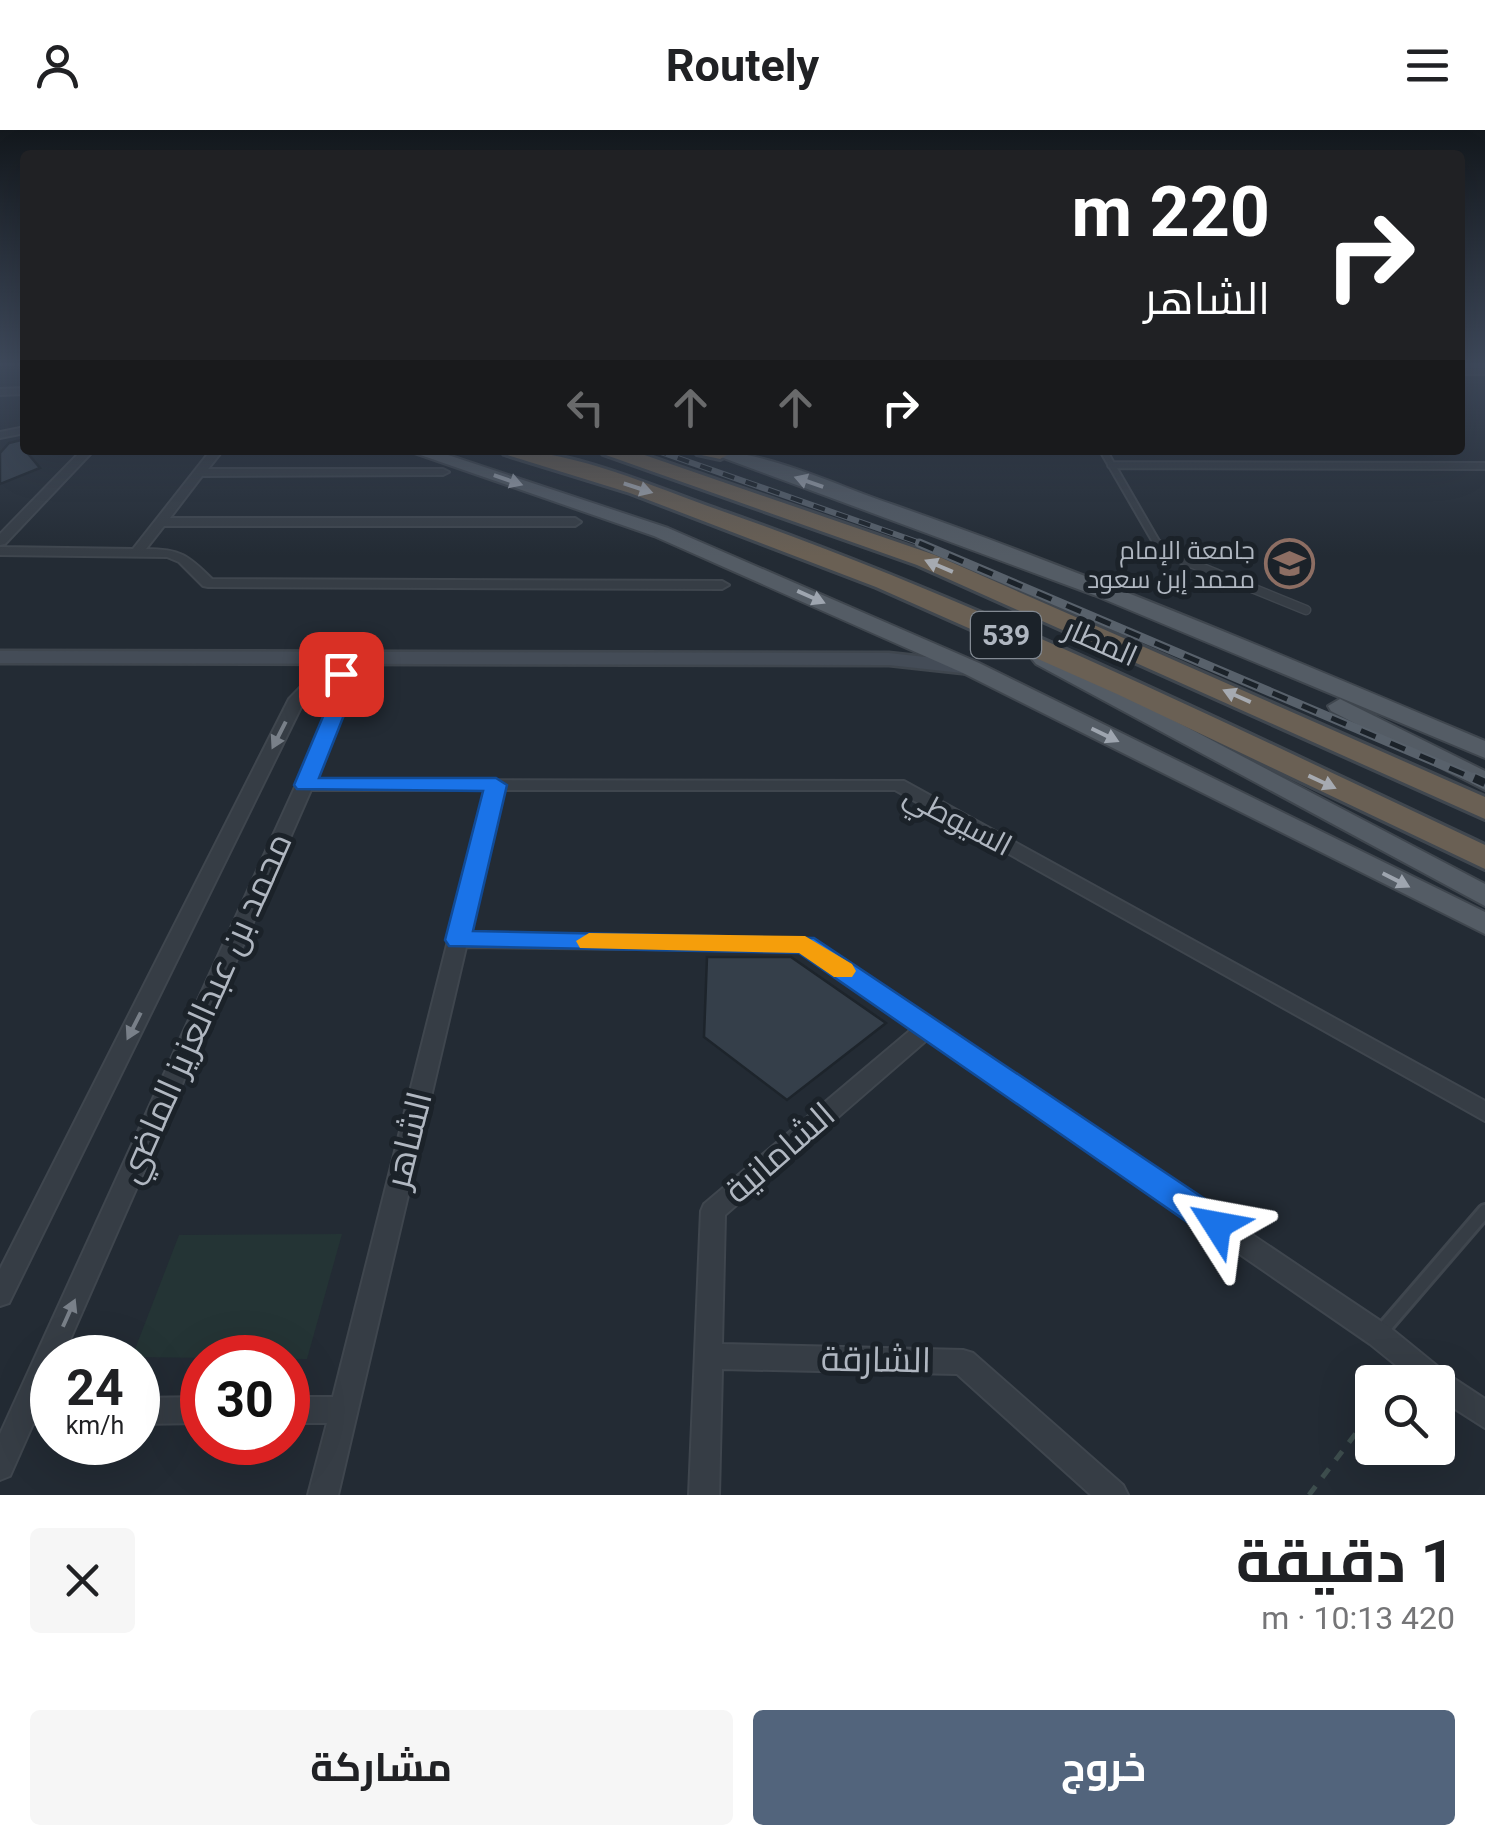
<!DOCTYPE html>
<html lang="ar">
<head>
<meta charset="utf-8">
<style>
	:root { --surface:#fff; --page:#f6f6f6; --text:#202124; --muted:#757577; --accent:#52647c }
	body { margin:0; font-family:Roboto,Cairo,sans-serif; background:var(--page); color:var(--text); direction:rtl; height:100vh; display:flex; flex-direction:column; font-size:38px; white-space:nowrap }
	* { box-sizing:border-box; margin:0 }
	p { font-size:32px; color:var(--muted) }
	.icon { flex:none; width:55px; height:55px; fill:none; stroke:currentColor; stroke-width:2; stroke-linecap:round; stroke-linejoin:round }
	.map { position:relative; height:1365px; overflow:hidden; direction:ltr }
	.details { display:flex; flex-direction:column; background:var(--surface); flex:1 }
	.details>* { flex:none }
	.top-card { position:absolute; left:20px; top:20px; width:1445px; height:305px; border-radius:10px; box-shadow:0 10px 40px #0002; direction:rtl; background:#202124; color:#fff; overflow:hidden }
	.tools { position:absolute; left:1355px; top:1235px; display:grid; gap:20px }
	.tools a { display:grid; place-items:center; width:100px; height:100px; border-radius:10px; background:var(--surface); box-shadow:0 10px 40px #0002; font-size:50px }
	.speed { position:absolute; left:30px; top:1205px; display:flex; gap:20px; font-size:50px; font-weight:700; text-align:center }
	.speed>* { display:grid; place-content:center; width:130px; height:130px; border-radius:50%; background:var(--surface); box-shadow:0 10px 40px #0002; line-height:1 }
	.speed small { font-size:25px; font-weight:400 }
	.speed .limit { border:15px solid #d22; background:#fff; color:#111 }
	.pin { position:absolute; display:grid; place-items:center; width:85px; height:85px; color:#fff; margin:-42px; border-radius:20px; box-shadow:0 5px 15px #0006 }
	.me { position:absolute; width:110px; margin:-55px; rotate:304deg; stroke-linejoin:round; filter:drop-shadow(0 0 8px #0008) }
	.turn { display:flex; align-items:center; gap:35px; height:210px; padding:0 30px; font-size:45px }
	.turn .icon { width:130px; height:130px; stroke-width:2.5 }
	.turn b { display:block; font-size:70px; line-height:85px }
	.lanes { display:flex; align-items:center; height:95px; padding:0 30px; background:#0003; justify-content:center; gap:50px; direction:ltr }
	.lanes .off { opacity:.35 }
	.round { display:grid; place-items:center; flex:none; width:105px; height:105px; border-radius:10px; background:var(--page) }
	.summary { display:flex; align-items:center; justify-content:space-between; height:170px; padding:0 30px }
	h1 { font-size:60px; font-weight:700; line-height:75px }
	.button { display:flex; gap:20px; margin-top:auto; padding:20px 30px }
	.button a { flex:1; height:115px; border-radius:10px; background:var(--accent); color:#fff; font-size:40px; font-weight:700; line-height:115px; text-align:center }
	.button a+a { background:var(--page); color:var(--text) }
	header { display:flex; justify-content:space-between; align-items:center; height:130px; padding:0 30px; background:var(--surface); font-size:45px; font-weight:700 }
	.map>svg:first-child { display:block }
</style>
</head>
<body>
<header><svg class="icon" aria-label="menu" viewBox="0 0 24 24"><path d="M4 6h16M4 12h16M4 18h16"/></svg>Routely<svg class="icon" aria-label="person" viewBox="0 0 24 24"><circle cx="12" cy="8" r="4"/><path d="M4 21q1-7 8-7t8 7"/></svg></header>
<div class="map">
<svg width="1485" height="1365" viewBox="0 0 1485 1365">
	<rect width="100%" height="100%" fill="#232b34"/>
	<path fill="#243435" d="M342 1104 307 1229 132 1227 179 1105Z"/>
	<path fill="#353f4a" stroke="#1d242b" stroke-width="2.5" d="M25 309V320L40 338 0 354V323L9 313Z
		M707 827H791L886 893 787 970 704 907Z"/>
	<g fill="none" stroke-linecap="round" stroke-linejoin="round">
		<defs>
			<path id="lane-far2" d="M1460 241H1485
				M1103 320 1158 415
				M1111 335 1485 336"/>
			<path id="lane-far1" d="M1156 413 1183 430 1306 480"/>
			<path id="lane" d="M1379 1204 1485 1081"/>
			<path id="street" d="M25 258V264L0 265V259Z
				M25 297V303L0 308V302Z
				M82 320H94L5 414 0 415V404Z
				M211 320H223L208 339H443L449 342 443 345 202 346 170 388H575L581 392 575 396H164L146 419C180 419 188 425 212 449L722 451 729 455 722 459 208 457 203 456 179 432 167 427 0 425V417L133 419Z
				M337 524 344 528 348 570 316 650 904 651 1485 971V991L895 660H503L470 803 812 809 1388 1196 1447 1244 1485 1269V1298L1438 1268V1252H1417L1370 1214 928 909 725 1085 722 1214 963 1220 973 1223 1123 1355 1128 1365H1091L957 1244 722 1239 719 1365H689L701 1081 704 1074 913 898 801 821 466 817 338 1365H308L327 1293H288V1267H333L486 660H311L62 1228H52V1250L45 1268H52V1294H33L10 1346 0 1350V1304L296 655 332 570 331 543 304 571 9 1173 0 1176V1139L289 569 332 525Z
				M202 1267V1293L138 1294V1268Z"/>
			<path id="secondary" d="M0 521 889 523 971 532 982 538 971 544 889 535 0 533Z"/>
			<path id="primary" d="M406 320H433L668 398 979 533 1485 782V804L963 543 654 406Z
				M702 320C765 320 832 354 891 374 1092 444 1289 528 1485 611V628L1094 465Z
				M1044 522 1485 754V776L1036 534 1032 529 1036 524Z
				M1340 569 1485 641V660L1331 581 1328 576Z"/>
			<path id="highway" d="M501 320C574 320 650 356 719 380 982 472 1233 597 1485 715V739L1117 564 876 457 630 363 504 324Z
				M600 320H630L935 425 1485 667V689L917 435 603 324Z
				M694 320H728L731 323 720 329 697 324Z"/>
		</defs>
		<use href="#lane-far2" stroke="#3f464e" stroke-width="10"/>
		<use href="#lane-far1" stroke="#3f464e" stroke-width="11"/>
		<use href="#lane" stroke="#3f464e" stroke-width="18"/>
		<use href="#street" stroke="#3f464e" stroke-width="4"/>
		<use href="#secondary" stroke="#3f464e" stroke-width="5"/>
		<use href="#primary" stroke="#3f464e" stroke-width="4"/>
		<use href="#highway" stroke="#40474f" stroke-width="6"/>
		<path stroke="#3d4d4d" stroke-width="5" stroke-dasharray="11 11" stroke-linecap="butt" d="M1309 1365 1372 1282"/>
		<use href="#lane-far2" stroke="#363d45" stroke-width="6"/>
		<use href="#lane-far1" stroke="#363d45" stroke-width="8"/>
		<use href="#lane" stroke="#363d45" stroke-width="12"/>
		<use href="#street" fill="#363d45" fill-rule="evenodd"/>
		<use href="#secondary" fill="#444c57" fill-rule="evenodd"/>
		<use href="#primary" fill="#545c65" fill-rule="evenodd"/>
		<use href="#highway" fill="#6a6054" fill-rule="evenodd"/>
		<defs>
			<path id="rail-far2" d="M655 320 926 415"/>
			<path id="rail-far1" d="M919 413 1480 651"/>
			<path id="rail" d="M1474 648 1485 653"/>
		</defs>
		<use href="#rail-far2" stroke="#58616b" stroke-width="6"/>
		<use href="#rail-far1" stroke="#58616b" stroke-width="9"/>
		<use href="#rail" stroke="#58616b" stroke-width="11"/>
		<use href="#rail-far2" stroke="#1b2229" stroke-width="4" stroke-dasharray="12" stroke-linecap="butt"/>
		<use href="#rail-far1" stroke="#1b2229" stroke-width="5" stroke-dasharray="16" stroke-linecap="butt"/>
		<use href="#rail" stroke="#1b2229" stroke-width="8" stroke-dasharray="21" stroke-linecap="butt"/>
	</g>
	<defs><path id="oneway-solid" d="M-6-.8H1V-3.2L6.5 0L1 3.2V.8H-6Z" transform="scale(2.5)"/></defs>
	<g fill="#9ea5af">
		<use href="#oneway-solid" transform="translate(508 350) rotate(19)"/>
		<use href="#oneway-solid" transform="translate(809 352) rotate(-161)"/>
		<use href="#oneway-solid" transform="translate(811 467) rotate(24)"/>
		<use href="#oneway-solid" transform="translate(1105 605) rotate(26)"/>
		<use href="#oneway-solid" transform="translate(1396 750) rotate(27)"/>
	</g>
	<g fill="#a6aab1">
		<use href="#oneway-solid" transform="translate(638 358) rotate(18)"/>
		<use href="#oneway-solid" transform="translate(939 436) rotate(-157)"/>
		<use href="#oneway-solid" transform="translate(1237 566) rotate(-156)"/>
		<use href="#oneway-solid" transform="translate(1322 652) rotate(25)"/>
	</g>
	<g fill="#798089">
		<use href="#oneway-solid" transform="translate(279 605) rotate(117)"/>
		<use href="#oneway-solid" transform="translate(134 896) rotate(117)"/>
		<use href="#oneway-solid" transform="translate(69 1183) rotate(-66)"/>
	</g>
	<linearGradient id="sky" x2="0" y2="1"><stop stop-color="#13181d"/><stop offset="0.55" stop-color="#3f4a5c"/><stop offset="1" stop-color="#3f4a5c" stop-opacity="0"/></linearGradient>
	<rect width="1485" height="426" fill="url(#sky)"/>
	<path fill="#1a73e8" stroke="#114b97" stroke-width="2.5" d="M341 538 351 544 350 570 319 648H496L507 655 473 801 814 808 1229 1085 1233 1095 1229 1105 1217 1108 1206 1105 799 823 449 816 445 810 483 661 297 659 294 655 330 570 331 544Z"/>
	<path fill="#f59e0b" d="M589 803 805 806 852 834 856 841 852 847H834L799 823 580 818 576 811Z"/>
	<defs>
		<symbol id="university-ring" viewBox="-11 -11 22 22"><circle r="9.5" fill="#1b2229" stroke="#8d6e63" stroke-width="1.5"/><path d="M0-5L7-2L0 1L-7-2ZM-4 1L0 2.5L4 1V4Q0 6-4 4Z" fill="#8d6e63"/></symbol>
	</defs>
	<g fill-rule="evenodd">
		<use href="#university-ring" x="1262" y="406" width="55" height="55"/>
	</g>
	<g text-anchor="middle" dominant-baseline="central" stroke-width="10" stroke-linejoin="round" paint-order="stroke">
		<g font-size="25" fill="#b0b7c1" stroke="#1b2229" text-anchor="end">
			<text x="1255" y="420">جامعة الإمام<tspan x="1255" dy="29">محمد إبن سعود</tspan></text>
		</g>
		<rect fill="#1b2229" stroke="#838a93" stroke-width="2.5" x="971" y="482" width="70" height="46" rx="8"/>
		<g font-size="28" font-weight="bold" fill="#b0b7c1">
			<text x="1006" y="505">539</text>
		</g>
		<g font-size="30" fill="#b0b7c1" stroke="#1b2229">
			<text transform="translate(1101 512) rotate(24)">المطار</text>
			<text transform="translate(958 690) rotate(28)">السيوطي</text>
		</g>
		<g font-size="35" fill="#b0b7c1" stroke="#1b2229">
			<text transform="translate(205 878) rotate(-66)">محمد بن عبدالعزيز الماضي</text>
			<text transform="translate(409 1010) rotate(-76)">الشاهر</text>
			<text transform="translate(780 1023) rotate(-41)">الشامانية</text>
			<text transform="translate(876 1230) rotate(1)">الشارقة</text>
		</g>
	</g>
</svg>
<div class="tools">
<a><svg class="icon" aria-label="search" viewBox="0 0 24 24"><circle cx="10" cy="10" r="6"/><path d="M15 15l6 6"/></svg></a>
</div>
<div class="speed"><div>24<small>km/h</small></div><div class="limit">30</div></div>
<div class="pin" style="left:341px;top:544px;background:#d93025"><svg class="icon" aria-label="arrive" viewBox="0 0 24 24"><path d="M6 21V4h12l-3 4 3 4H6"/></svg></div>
<svg class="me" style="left:1217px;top:1095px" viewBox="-20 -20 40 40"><path d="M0-17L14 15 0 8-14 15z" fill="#1a73e8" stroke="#fff" stroke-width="4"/></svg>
<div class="top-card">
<div class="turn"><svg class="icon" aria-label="right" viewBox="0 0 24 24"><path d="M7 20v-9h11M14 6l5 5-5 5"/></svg><div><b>220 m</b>الشاهر</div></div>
<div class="lanes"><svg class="icon off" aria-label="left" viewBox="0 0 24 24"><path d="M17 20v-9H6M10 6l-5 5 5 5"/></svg><svg class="icon off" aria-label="ahead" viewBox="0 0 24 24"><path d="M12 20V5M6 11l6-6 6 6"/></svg><svg class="icon off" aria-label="ahead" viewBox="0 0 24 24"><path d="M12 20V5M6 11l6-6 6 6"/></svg><svg class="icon" aria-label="right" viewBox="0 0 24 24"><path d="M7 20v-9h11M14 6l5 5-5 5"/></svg></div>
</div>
</div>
<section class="details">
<div class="summary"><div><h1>1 دقيقة</h1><p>420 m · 10:13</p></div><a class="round"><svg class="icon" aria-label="close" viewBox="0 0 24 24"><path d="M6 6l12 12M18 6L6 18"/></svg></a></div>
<div class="button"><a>خروج</a><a>مشاركة</a></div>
</section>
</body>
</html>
